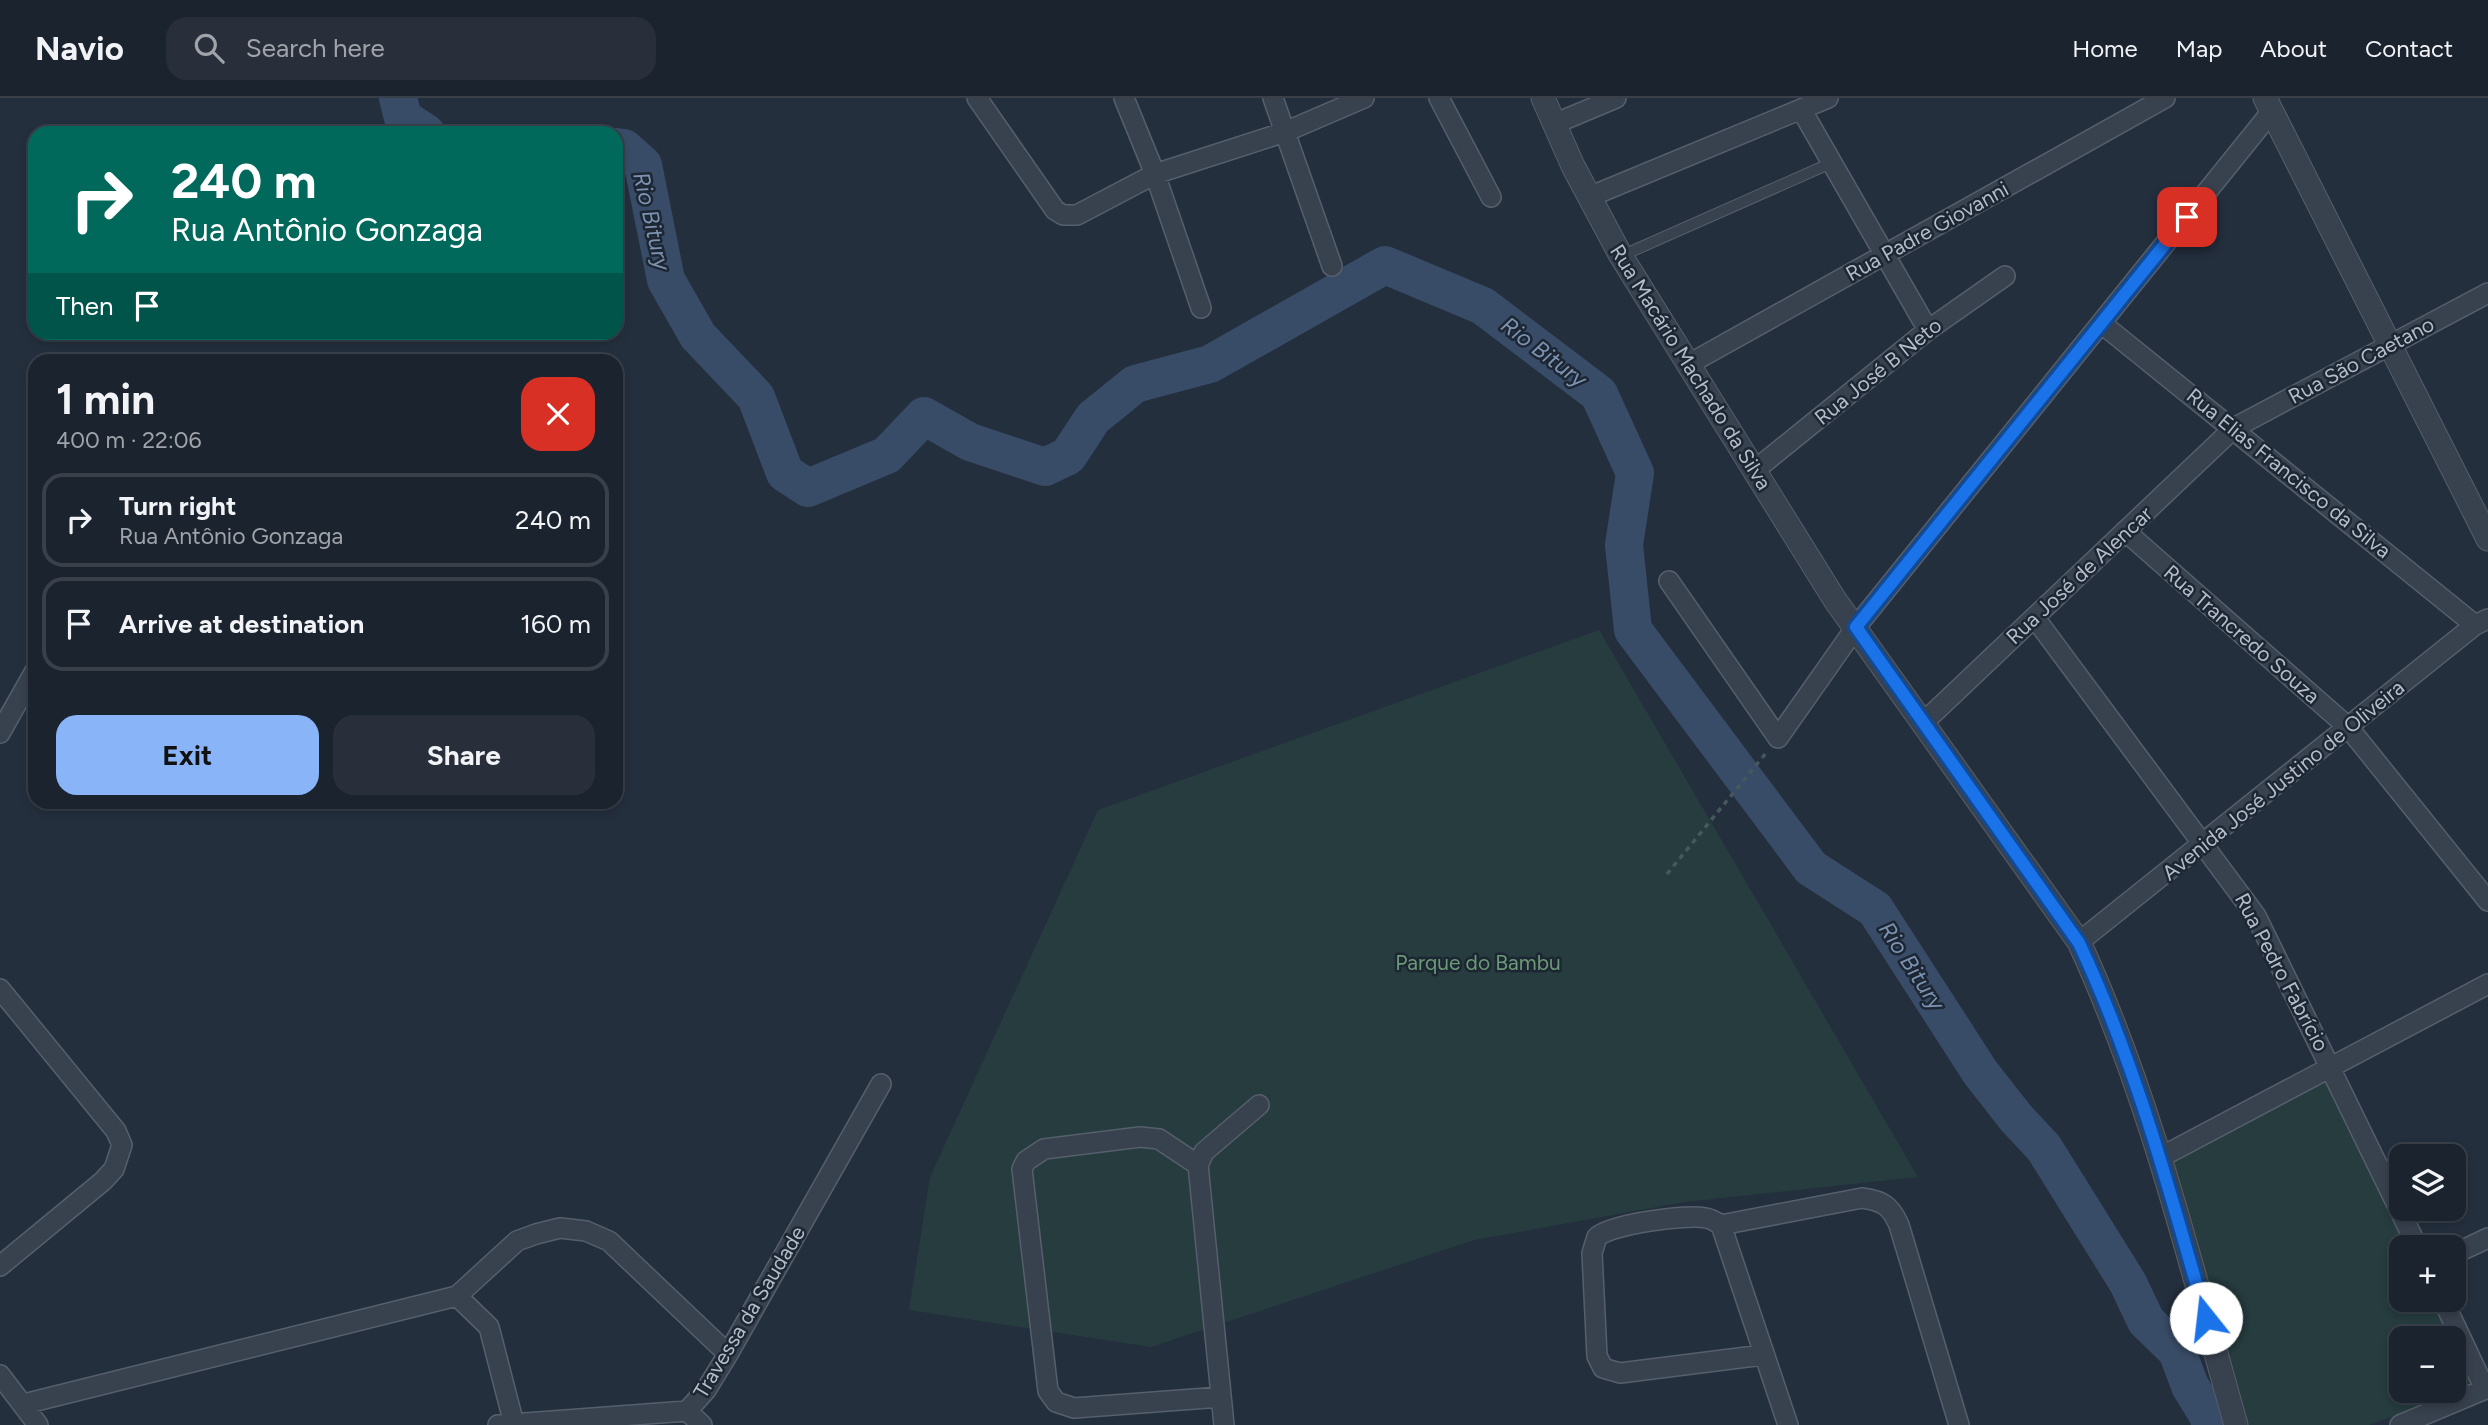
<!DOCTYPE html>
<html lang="en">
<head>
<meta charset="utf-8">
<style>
	:root { --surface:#1b232e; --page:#282f3a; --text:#f1f3f6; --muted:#a0a4aa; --line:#39404a; --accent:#8ab4f8 }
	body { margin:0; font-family:Figtree,sans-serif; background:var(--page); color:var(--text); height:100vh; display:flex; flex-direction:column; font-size:26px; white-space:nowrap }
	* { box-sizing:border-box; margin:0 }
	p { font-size:23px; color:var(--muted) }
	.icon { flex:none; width:38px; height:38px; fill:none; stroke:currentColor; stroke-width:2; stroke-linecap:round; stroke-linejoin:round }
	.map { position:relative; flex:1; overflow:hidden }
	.sheet { position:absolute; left:28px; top:256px; width:595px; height:455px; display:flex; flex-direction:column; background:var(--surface); border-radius:21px; box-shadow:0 4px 10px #0003,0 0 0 2px var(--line) }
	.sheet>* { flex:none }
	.hud { position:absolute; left:28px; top:28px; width:595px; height:214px; border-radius:21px; box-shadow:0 4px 10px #0003,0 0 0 2px var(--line); background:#00695c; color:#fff; overflow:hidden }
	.controls { position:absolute; left:2389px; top:1046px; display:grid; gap:14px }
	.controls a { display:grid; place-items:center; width:77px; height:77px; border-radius:14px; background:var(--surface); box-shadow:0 4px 10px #0003,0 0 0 2px var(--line); font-size:35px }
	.pin { position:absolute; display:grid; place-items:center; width:60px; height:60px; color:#fff; margin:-30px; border-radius:14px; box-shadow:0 4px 10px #0006 }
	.me { position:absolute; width:77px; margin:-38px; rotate:344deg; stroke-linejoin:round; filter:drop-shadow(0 0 5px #0008) }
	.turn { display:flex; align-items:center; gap:24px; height:147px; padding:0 28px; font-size:32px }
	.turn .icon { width:91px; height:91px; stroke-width:2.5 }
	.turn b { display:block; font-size:49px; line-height:60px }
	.then { display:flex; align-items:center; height:66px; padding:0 28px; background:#0003; gap:14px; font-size:26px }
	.round { display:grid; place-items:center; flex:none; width:74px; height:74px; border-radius:21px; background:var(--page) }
	.head { display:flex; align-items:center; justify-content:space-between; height:119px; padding:0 28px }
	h1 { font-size:42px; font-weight:700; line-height:52px }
	.button { display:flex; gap:14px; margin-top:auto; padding:14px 28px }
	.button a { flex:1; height:80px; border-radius:21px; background:var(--accent); color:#111; font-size:28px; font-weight:700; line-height:80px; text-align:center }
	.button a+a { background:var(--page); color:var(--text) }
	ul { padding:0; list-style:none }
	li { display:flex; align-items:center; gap:21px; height:94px; margin:0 14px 10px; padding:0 14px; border:4px solid var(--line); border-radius:21px }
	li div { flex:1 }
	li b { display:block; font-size:26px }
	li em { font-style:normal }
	header { display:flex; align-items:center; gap:42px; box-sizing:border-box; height:98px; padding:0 35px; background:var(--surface); border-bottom:2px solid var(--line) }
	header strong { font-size:33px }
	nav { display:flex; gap:38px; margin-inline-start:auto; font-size:24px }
	.search { width:490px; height:63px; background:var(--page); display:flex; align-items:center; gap:18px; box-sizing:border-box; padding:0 24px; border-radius:21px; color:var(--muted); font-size:26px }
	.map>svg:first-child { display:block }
</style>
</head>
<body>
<header>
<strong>Navio</strong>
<div class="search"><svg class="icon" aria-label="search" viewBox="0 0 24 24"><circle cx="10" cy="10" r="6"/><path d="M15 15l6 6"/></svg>Search here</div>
<nav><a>Home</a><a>Map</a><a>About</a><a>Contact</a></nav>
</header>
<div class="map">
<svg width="2488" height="1327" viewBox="0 0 2488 1327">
	<rect width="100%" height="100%" fill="#242f3e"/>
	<path fill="#263c3f" d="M1599 532 1918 1079 1685 1104 1474 1142 1151 1249 909 1212 930 1079 1098 712Z
		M2330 978 2411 1150H2401V1202H2435L2453 1241H2401V1293H2454V1242L2475 1288 2369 1327H2236L2167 1062Z"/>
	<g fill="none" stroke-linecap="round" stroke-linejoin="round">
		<path stroke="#394c67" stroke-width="38" d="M398 0 403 20 426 35
			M616 49 624 50 643 67 666 182 698 238 756 299 785 375 808 390 887 357 924 318 970 344 1045 369 1068 358 1093 320 1135 286 1210 266 1385 167 1483 208 1599 296 1635 375 1624 447 1633 532 1811 770 1875 811 1980 974 2016 1020 2044 1050 2128 1185 2146 1223 2177 1253 2190 1288 2209 1319 2210 1327"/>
		<defs>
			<path id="service" d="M1621 158 1831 65"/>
			<path id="minor" d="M977 0 1055 112 1063 117H1077L1155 76 1285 34 1364 0
				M1124 0 1155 76 1201 210
				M1273 0 1332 168
				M1439 0 1491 99
				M1801 11 1928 232
				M1554 26 1616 0
				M1589 99 1828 0
				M2101 225 2475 527
				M1689 266 2165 0
				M1755 372 1928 232 2005 178
				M2125 433 2348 629 2488 803
				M1669 483 1778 640 1856 529 2272 13
				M2035 520 2256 818 2418 1150
				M1924 624 2234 330 2488 195
				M0 635 35 573
				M2079 844 2475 527 2488 521
				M0 891 116 1033 122 1047 114 1071 103 1083 0 1168
				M2161 1059 2488 886
				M1198 1067 1159 1041 1140 1039 1044 1051 1026 1063 1022 1071 1048 1293 1056 1304 1074 1310 1221 1299
				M1721 1127 1788 1327
				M2454 1156 2488 1140
				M457 1198 489 1229 514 1326
				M2443 1202 2485 1291
				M1763 1257 1620 1275 1603 1270 1597 1258 1592 1155 1597 1139C1612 1126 1686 1116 1706 1120 1712 1121 1716 1124 1721 1127L1862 1100C1883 1103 1890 1107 1899 1127L1959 1327
				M0 1277 38 1327
				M24 1306 457 1198 517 1143 536 1136 560 1130 586 1133 609 1143 728 1256
				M687 1313 702 1327
				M498 1327 687 1313 706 1292 728 1256 881 986
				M1224 1327 1198 1067 1204 1054 1259 1007
				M2400 1327 2488 1290"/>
			<path id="tertiary" d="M1543 0 1573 68 1621 158 1835 502 2079 844C2150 998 2190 1165 2236 1327
				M2265 0 2488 441"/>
		</defs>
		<use href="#service" stroke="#565f6c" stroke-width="12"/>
		<use href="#minor" stroke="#565f6c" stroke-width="22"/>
		<use href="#tertiary" stroke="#565f6c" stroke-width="25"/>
		<path stroke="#44595c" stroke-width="3.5" stroke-dasharray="5 5" stroke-linecap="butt" d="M1667 776 1766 655"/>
		<use href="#service" stroke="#38414e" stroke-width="10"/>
		<use href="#minor" stroke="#38414e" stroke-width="19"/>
		<use href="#tertiary" stroke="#38414e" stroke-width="23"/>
	</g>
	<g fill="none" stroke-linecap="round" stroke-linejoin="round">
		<defs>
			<path id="route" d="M2187 119 1856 529 2079 845C2135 964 2170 1093 2206 1220"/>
		</defs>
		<use href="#route" stroke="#114b97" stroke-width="18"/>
		<use href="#route" stroke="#1a73e8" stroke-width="12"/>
	</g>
	<g text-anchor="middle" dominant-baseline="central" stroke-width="5" stroke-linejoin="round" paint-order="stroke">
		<g font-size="21" fill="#b4bcc9" stroke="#1d2633">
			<text transform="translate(1927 133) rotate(-29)">Rua Padre Giovanni</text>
			<text transform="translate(2361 262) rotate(-28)">Rua São Caetano</text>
			<text transform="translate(1691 269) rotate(58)">Rua Macário Machado da Silva</text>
			<text transform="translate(1878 273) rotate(-39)">Rua José B Neto</text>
			<text transform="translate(2289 375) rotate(39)">Rua Elias Francisco da Silva</text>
			<text transform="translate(2079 477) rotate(-43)">Rua José de Alencar</text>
			<text transform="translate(2242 536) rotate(41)">Rua Trancredo Souza</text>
			<text transform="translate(2283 682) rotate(-39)">Avenida José Justino de Oliveira</text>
			<text transform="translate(2282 874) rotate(62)">Rua Pedro Fabrício</text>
			<text transform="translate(749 1214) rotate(-59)">Travessa da Saudade</text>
		</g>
		<g font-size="21" fill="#6b9a76" stroke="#1d2633">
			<text x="1478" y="864">Parque do Bambu</text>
		</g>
		<g font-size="23" font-style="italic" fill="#7c92b1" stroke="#1d2633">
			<text transform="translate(652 123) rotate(77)">Rio Bitury</text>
			<text transform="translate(1544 254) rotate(37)">Rio Bitury</text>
			<text transform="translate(1912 868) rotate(57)">Rio Bitury</text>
		</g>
	</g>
</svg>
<div class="controls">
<a><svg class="icon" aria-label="layers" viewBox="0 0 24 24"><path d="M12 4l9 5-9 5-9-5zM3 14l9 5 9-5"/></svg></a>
<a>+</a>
<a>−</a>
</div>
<div class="pin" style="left:2187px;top:119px;background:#d93025"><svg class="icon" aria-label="arrive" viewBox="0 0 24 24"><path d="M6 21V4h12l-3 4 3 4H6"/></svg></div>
<svg class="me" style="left:2206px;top:1220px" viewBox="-20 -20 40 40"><circle r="19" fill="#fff"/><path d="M0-13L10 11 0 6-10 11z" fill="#1a73e8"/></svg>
<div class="hud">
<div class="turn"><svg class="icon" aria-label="right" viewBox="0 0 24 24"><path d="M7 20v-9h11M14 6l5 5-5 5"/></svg><div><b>240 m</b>Rua Antônio Gonzaga</div></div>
<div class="then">Then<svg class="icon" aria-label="arrive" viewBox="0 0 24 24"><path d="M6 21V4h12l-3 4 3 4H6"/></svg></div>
</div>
<section class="sheet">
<div class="head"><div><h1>1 min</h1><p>400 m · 22:06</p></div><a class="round" style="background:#d93025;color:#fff"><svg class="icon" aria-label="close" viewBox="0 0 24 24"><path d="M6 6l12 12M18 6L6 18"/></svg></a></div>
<ul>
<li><svg class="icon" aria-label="right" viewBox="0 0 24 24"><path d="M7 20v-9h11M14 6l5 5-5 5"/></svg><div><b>Turn right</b><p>Rua Antônio Gonzaga</p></div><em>240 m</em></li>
<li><svg class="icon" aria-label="arrive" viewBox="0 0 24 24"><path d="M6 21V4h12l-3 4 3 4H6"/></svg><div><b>Arrive at destination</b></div><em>160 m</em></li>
</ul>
<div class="button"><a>Exit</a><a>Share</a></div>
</section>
</div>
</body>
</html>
